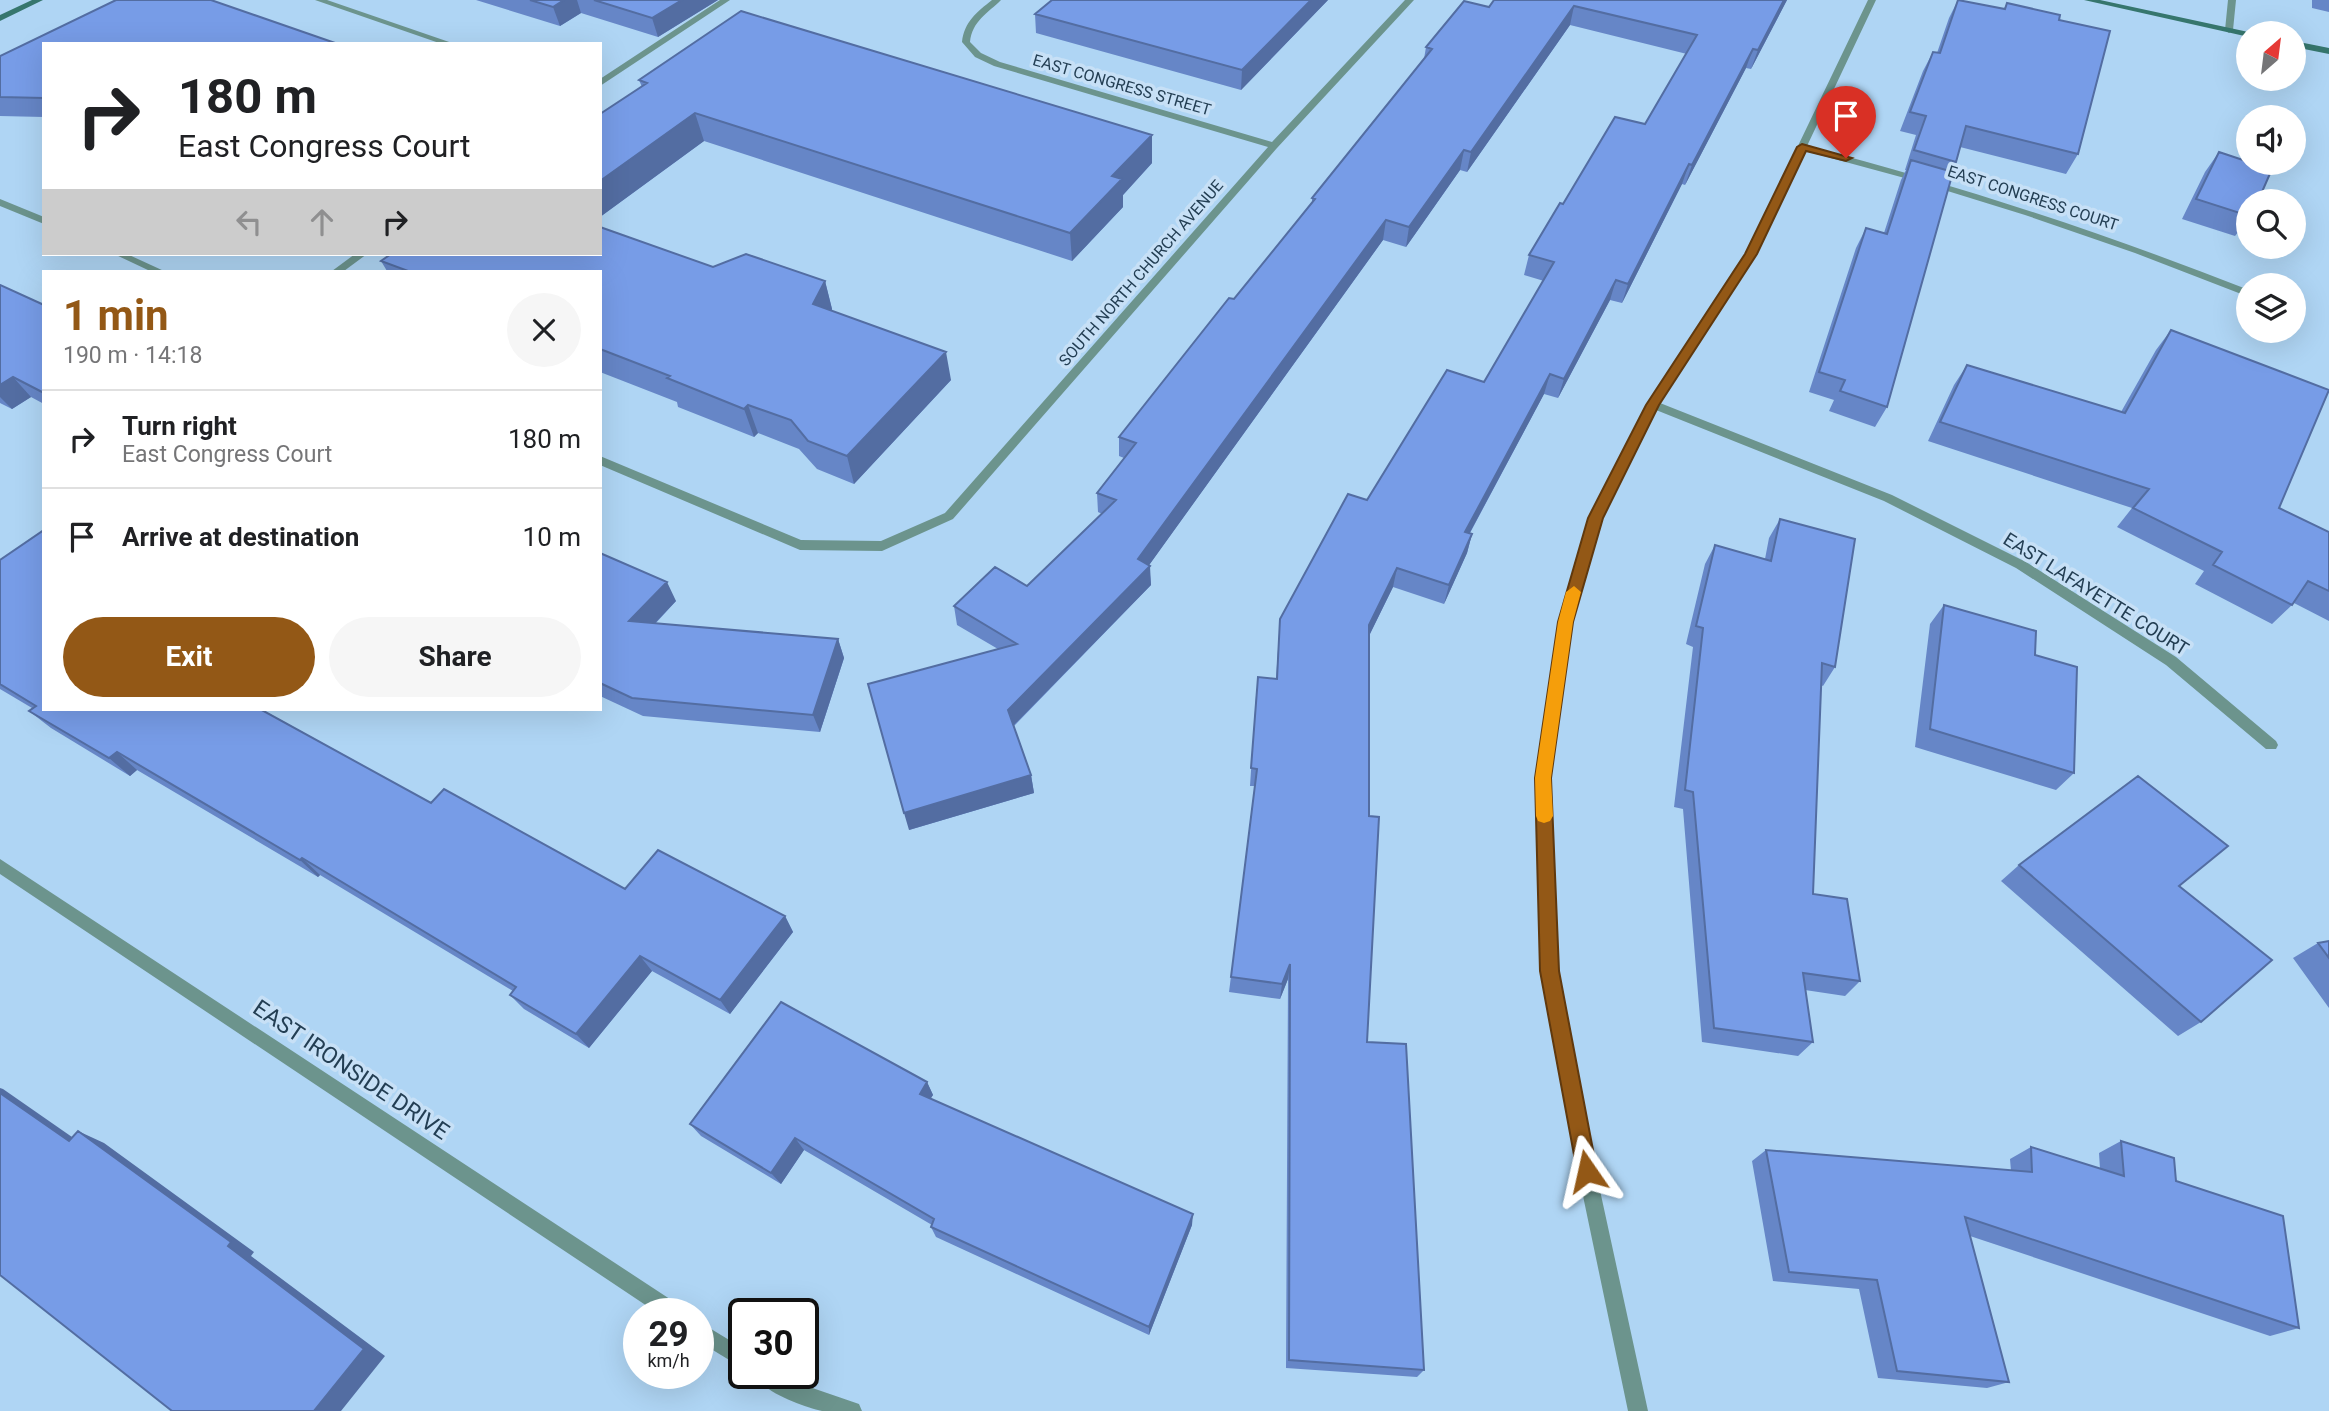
<!DOCTYPE html>
<html lang="en">
<head>
<meta charset="utf-8">
<style>
	:root { --surface:#fff; --page:#f6f6f6; --text:#202124; --muted:#757577; --line:#e0e0e0; --accent:#935816 }
	body { margin:0; font-family:Roboto,sans-serif; background:var(--page); color:var(--text); height:100vh; display:flex; flex-direction:column; font-size:26px; white-space:nowrap }
	* { box-sizing:border-box; margin:0 }
	p { font-size:23px; color:var(--muted) }
	.icon { flex:none; width:38px; height:38px; fill:none; stroke:currentColor; stroke-width:2; stroke-linecap:round; stroke-linejoin:round }
	.map { position:relative; flex:1; overflow:hidden }
	.sheet { position:absolute; left:42px; top:270px; width:560px; height:441px; display:flex; flex-direction:column; background:var(--surface); border-radius:0px; box-shadow:0 7px 28px #0002 }
	.sheet>* { flex:none }
	.top-card { position:absolute; left:42px; top:42px; width:560px; height:214px; border-radius:0px; box-shadow:0 7px 28px #0002; background:#fff; color:var(--text); overflow:hidden }
	.needle { width:46px; rotate:28deg }
	.tools { position:absolute; left:2236px; top:21px; display:grid; gap:14px }
	.tools a { display:grid; place-items:center; width:70px; height:70px; border-radius:50%; background:var(--surface); box-shadow:0 7px 28px #0002; font-size:35px }
	.speed { position:absolute; left:623px; top:1298px; display:flex; gap:14px; font-size:35px; font-weight:700; text-align:center }
	.speed>* { display:grid; place-content:center; width:91px; height:91px; border-radius:50%; background:var(--surface); box-shadow:0 7px 28px #0002; line-height:1 }
	.speed small { font-size:18px; font-weight:400 }
	.speed .limit { border:4px solid #111; border-radius:10px; background:#fff; color:#111 }
	.pin { position:absolute; display:grid; place-items:center; width:60px; height:60px; color:#fff; margin:-72px -30px; border-radius:50% 50% 50% 0; rotate:-45deg; box-shadow:0 0 7px #0007 }
	.pin .icon { rotate:45deg }
	.me { position:absolute; width:77px; margin:-38px; rotate:349deg; stroke-linejoin:round; filter:drop-shadow(0 0 5px #0008) }
	.turn { display:flex; align-items:center; gap:24px; height:147px; padding:0 21px; font-size:32px }
	.turn .icon { width:91px; height:91px; stroke-width:2.5 }
	.turn b { display:block; font-size:49px; line-height:60px }
	.lanes { display:flex; align-items:center; height:66px; padding:0 21px; background:#0003; justify-content:center; gap:35px; direction:ltr }
	.lanes .off { opacity:.35 }
	.round { display:grid; place-items:center; flex:none; width:74px; height:74px; border-radius:37px; background:var(--page) }
	.head { display:flex; align-items:center; justify-content:space-between; height:119px; padding:0 21px }
	h1 { font-size:42px; font-weight:700; line-height:52px; color:var(--accent) }
	.primary-button { display:flex; gap:14px; margin-top:auto; padding:14px 21px }
	.primary-button a { flex:1; height:80px; border-radius:42px; background:var(--accent); color:#fff; font-size:28px; font-weight:700; line-height:80px; text-align:center }
	.primary-button a+a { background:var(--page); color:var(--text) }
	ul { padding:0; list-style:none }
	li { display:flex; align-items:center; gap:21px; height:98px; padding:0 21px; border-top:2px solid var(--line) }
	li div { flex:1 }
	li b { display:block; font-size:26px }
	li em { font-style:normal }
	.map>svg:first-child { display:block }
</style>
</head>
<body>
<div class="map">
<svg width="2329" height="1411" viewBox="0 0 2329 1411">
	<rect width="100%" height="100%" fill="#afd5f4"/>
	<g fill="none" stroke-linecap="round" stroke-linejoin="round">
		<path fill="#6c948d" fill-rule="evenodd" d="M315 0H327L455 44H442Z
			M720 0H730L600 86V79Z
			M992 0H1001C988 13 972 21 970 42L981 53 1000 62 1272 142 1405 0H1414L1277 148 953 519 882 551 800 550 600 465V456L801 540 881 541 945 513 1268 147 994 66 975 57 962 42C964 22 977 12 992 0Z
			M1868 0H1876L1807 146C1958 185 2104 233 2249 290V297L2135 253 2025 215 1912 180 1805 151 1756 254 1660 403 1892 495 2026 562 2176 657 2276 741 2278 745 2276 749H2266L2166 665 2016 568 1884 501 1656 410 1602 518 1572 622 1550 778 1557 970 1596 1172 1648 1411H1628L1578 1172 1541 970 1536 778 1558 622 1590 518 1644 410 1746 254Z
			M2228 0H2236L2233 30 2229 33 2225 30Z
			M0 199 44 217V224L0 206Z
			M114 254H127L164 271H150Z
			M355 254H367L344 271H332Z
			M2294 310 2303 313V317H2294Z
			M0 859 682 1307 684 1314H659L0 874Z
			M698 1321 744 1349V1369L698 1341Z
			M754 1374H781L792 1381 859 1404 862 1411C849 1411 834 1411 822 1411 804 1407 762 1392 754 1374Z"/>
		<path fill="#36766d" fill-rule="evenodd" d="M32 0H43L0 21V15Z
			M2084 0H2100L2253 33H2249V37Z
			M2294 41 2329 48V54L2294 47Z"/>
	</g>
	<path fill="#6686c7" d="M476 0H718L658 37 581 13 560 26Z
		M1052 0H1328L1241 90 1036 33 1035 14Z
		M1494 0H1787L1751 69 1746 68 1685 185 1682 184 1622 303 1610 300 1558 398 1544 394 1470 533 1472 534 1467 553 1444 604 1393 587 1369 636 1367 1042 1424 1370 1417 1377 1286 1368 1288 979 1280 999 1229 992 1255 786H1250L1256 696 1276 679 1280 619 1367 500 1484 382 1544 281 1524 275 1529 255 1563 204 1645 124 1687 54 1570 25 1467 172 1460 170 1406 247 1383 240 1149 565 1151 585 1014 726 1031 775 1034 793 909 830 998 649 957 625 954 606 1027 586 1102 514 1098 512 1097 493 1124 458 1119 456V437L1234 299 1312 204V198L1424 59 1426 47 1489 7Z
		M1958 0 2004 9 2007 3 2059 20 2078 154 2066 174 1960 147 1956 162 1951 172 1887 407 1875 427 1829 411 1834 400 1809 392 1856 248 1866 228 1884 233 1901 180 1906 170H1905L1916 135 1900 131 1923 71 1933 52 1937 53 1949 18Z
		M2312 0H2329V12L2312 8Z
		M44 44V117L0 116V56Z
		M639 80 1152 163 1123 195V207L1072 261 704 141 600 217V114L642 87Z
		M2219 152 2249 201V219L2235 236 2182 219 2205 172Z
		M381 261 713 267 825 281 832 309V311L951 380 854 484 817 469 799 449 758 433 754 437 678 407 677 402 600 372V271H387Z
		M0 285 44 305V404L31 397 12 409 0 403Z
		M2171 330 2279 508 2329 532V621L2294 603 2272 624 2195 584 2204 571 2117 527 2132 508 1928 441 1954 385 1967 365 2121 412 2156 350Z
		M1780 519 1835 667 1823 686 1821 685 1813 894 1860 981 1845 996 1805 990 1813 1042 1798 1056 1702 1042 1683 809 1674 807 1693 647 1686 644 1705 564 1715 545 1765 559 1769 538Z
		M600 553 676 601 655 624 838 639 844 658 820 732 643 716 600 696Z
		M0 560 261 709 431 803 625 889 785 916 793 932 730 1014 652 971 589 1048 524 1009 510 995 513 991 320 875 318 877 137 770 130 776 51 728 29 711 32 708 0 689Z
		M1944 605 2074 773 2056 790 1915 747 1930 624Z
		M2019 865 2179 886 2201 1022 2178 1036 2001 881Z
		M2329 941V1008L2293 958 2318 943Z
		M927 1082 933 1095 930 1099 1192 1225 1149 1335 936 1237 931 1227 932 1225 804 1150 781 1184 701 1136 690 1124Z
		M2121 1141 2176 1181 2299 1328 2270 1336 1970 1236 2009 1382 1987 1388 1878 1378 1859 1289 1773 1281 1752 1161 1766 1150 2011 1171 2010 1159 2031 1147 2100 1169 2099 1153Z"/>
	<path fill="#536da2" d="M564 0H577L581 13 560 26 553 7Z
		M682 0H718L658 37 652 18Z
		M1311 0H1328L1241 90 1242 70Z
		M1784 0H1787L1751 69 1758 50Z
		M1574 6 1570 25 1467 172 1471 152Z
		M1753 49 1746 68 1685 185 1692 165Z
		M695 113 704 141 600 217V181Z
		M1152 135V163L1123 195V207L1072 261 1070 233 1112 176Z
		M1464 150 1460 170 1406 247 1409 227Z
		M1689 164 1682 184 1622 303 1628 284Z
		M1386 220 1383 240 1142 575 1150 566 1151 585 1011 728 1008 710 1138 559Z
		M1616 280 1610 300 1558 398 1564 379Z
		M825 281 832 309 821 333 813 304Z
		M946 352 951 380 854 484 847 456Z
		M1550 374 1544 394 1460 551 1465 532Z
		M13 377 31 397 12 409 0 397V385Z
		M748 405 758 433 754 437 744 409Z
		M1472 534 1467 553 1444 604 1449 585Z
		M1397 568 1393 587 1365 644 1369 625Z
		M667 582 676 601 639 640 629 621Z
		M838 639 844 658 820 732 813 715Z
		M117 752 137 770 130 776 109 758Z
		M1031 775 1034 793 909 830 904 813Z
		M302 858 320 875 318 877 300 860Z
		M785 916 793 932 730 1014 720 1000Z
		M640 956 652 971 589 1048 576 1034Z
		M1290 964 1288 979 1280 999 1282 984Z
		M927 1082 933 1095 925 1107 920 1094Z
		M0 1088 3 1089 95 1153 69 1141 0 1093Z
		M78 1131 104 1143 254 1252 251 1256 385 1356 341 1411H314Z
		M795 1138 804 1150 781 1184 771 1173Z
		M1193 1214 1192 1225 1149 1335V1327Z"/>
	<path fill="#779ce7" stroke="#536da2" stroke-width="2" d="M116 0H211L338 44H44V98L0 97V56Z
		M530 0H564L553 7Z
		M594 0H682L652 18Z
		M1052 0H1311L1242 70 1035 14Z
		M1494 0H1784L1758 50 1753 49 1692 165 1689 164 1628 284 1616 280 1564 379 1550 374 1465 532 1472 534 1449 585 1397 568 1369 625V816L1379 817 1367 1042 1406 1044 1424 1370 1289 1360 1290 964 1282 984 1231 977 1257 769 1251 768 1258 677 1277 679 1280 619 1348 494 1367 500 1447 370 1484 382 1554 262 1529 255 1560 203 1563 204 1615 117 1645 124 1697 35 1574 6 1471 152 1464 150 1409 227 1386 220 1138 559 1150 566 1008 710 1031 775 904 813 868 684 1017 644 954 606 995 567 1027 586 1116 500 1097 493 1136 443 1119 437 1229 298 1234 299 1315 199 1312 198 1432 49 1426 47 1464 1 1489 7Z
		M1958 0 2005 9 2007 3 2060 15 2059 20 2110 31 2078 154 1966 126 1956 162 1914 150 1926 116 1910 112 1933 52 1940 53Z
		M741 11 1152 135 1112 176 1122 179 1070 233 695 113 600 181V114L647 83 639 80Z
		M2219 152 2249 162V163H2253L2272 169 2258 201H2249V216L2196 199Z
		M1911 160 1953 172 1887 407 1840 391 1845 380 1819 372 1866 228 1887 234Z
		M600 227 713 267 746 254 825 281 813 304 946 352 847 456 808 441 791 420 748 405 744 409 667 378 670 376 600 349V271H408L381 261 391 254H600Z
		M0 285 44 305V393L13 377 0 385Z
		M2171 330 2329 390 2279 508 2329 532V591L2308 581 2292 605 2213 565 2222 552 2133 508 2149 489 1940 422 1967 365 2125 413Z
		M1780 519 1855 539 1835 667 1822 663 1813 894 1847 899 1860 981 1803 973 1813 1042 1714 1028 1693 792 1685 790 1703 628 1696 626 1715 545 1771 561Z
		M44 530V709H260L431 803 444 789 625 889 658 850 785 916 720 1000 640 956 576 1034 510 995 516 987 302 858 300 860 117 752 109 758 29 711 36 706 0 684V560Z
		M600 553 667 582 629 621 838 639 813 715 632 698 600 683Z
		M1944 605 2036 631 2035 655 2077 667 2074 773 1930 729Z
		M2138 776 2228 846 2179 886 2272 960 2201 1022 2019 865Z
		M2329 941V958L2318 943Z
		M781 1002 927 1082 920 1094 1193 1214 1149 1327 931 1227 934 1219 795 1138 771 1173 690 1124Z
		M0 1093 69 1141 78 1131 231 1242 228 1246 364 1349 314 1411H172L0 1275Z
		M2121 1141 2174 1158 2176 1181 2283 1216 2299 1328 1965 1217 2009 1382 1897 1371 1877 1280 1789 1272 1766 1150 2032 1172 2031 1147 2124 1176Z"/>
	<path fill="#935816" stroke="#60390e" stroke-width="2" d="M1802 144 1852 158 1846 161 1806 151 1757 254 1659 405 1603 518 1573 622 1551 778 1559 971 1597 1171 1594 1179 1587 1181 1580 1179 1577 1171 1540 971 1535 778 1558 622 1588 518 1646 405 1745 254 1797 147Z"/>
	<path fill="#f59e0b" d="M1574 586 1581 592 1573 622 1551 778 1553 816 1550 821 1544 823 1538 821 1536 816 1535 778 1558 622 1566 592Z"/>
	<g text-anchor="middle" dominant-baseline="central" stroke-width="7" stroke-linejoin="round" paint-order="stroke">
		<g font-size="16" fill="#233e53" stroke="#c7e0f6">
			<text transform="translate(1122 85) rotate(16)">EAST CONGRESS STREET</text>
			<text transform="translate(2033 198) rotate(18)">EAST CONGRESS COURT</text>
			<text transform="translate(1141 273) rotate(-49)">SOUTH NORTH CHURCH AVENUE</text>
		</g>
		<g font-size="19" fill="#233e53" stroke="#c7e0f6">
			<text transform="translate(2096 594) rotate(32)">EAST LAFAYETTE COURT</text>
		</g>
		<g font-size="23" fill="#233e53" stroke="#c7e0f6">
			<text transform="translate(351 1070) rotate(34)">EAST IRONSIDE DRIVE</text>
		</g>
	</g>
</svg>
<div class="tools">
<a><svg class="needle" viewBox="-14 -14 28 28"><path d="M0-13l5 13h-10z" fill="#e53935"/><path d="M0 13l5-13h-10z" fill="#757577"/></svg></a>
<a><svg class="icon" aria-label="sound" viewBox="0 0 24 24"><path d="M4 9h4l5-4v14l-5-4H4zM17 9q2 3 0 6"/></svg></a>
<a><svg class="icon" aria-label="search" viewBox="0 0 24 24"><circle cx="10" cy="10" r="6"/><path d="M15 15l6 6"/></svg></a>
<a><svg class="icon" aria-label="layers" viewBox="0 0 24 24"><path d="M12 4l9 5-9 5-9-5zM3 14l9 5 9-5"/></svg></a>
</div>
<div class="speed"><div>29<small>km/h</small></div><div class="limit">30</div></div>
<div class="pin" style="left:1846px;top:158px;background:#d93025"><svg class="icon" aria-label="arrive" viewBox="0 0 24 24"><path d="M6 21V4h12l-3 4 3 4H6"/></svg></div>
<svg class="me" style="left:1587px;top:1171px" viewBox="-20 -20 40 40"><path d="M0-17L14 15 0 8-14 15z" fill="#935816" stroke="#fff" stroke-width="4"/></svg>
<div class="top-card">
<div class="turn"><svg class="icon" aria-label="right" viewBox="0 0 24 24"><path d="M7 20v-9h11M14 6l5 5-5 5"/></svg><div><b>180 m</b>East Congress Court</div></div>
<div class="lanes"><svg class="icon off" aria-label="left" viewBox="0 0 24 24"><path d="M17 20v-9H6M10 6l-5 5 5 5"/></svg><svg class="icon off" aria-label="ahead" viewBox="0 0 24 24"><path d="M12 20V5M6 11l6-6 6 6"/></svg><svg class="icon" aria-label="right" viewBox="0 0 24 24"><path d="M7 20v-9h11M14 6l5 5-5 5"/></svg></div>
</div>
<section class="sheet">
<div class="head"><div><h1>1 min</h1><p>190 m · 14:18</p></div><a class="round"><svg class="icon" aria-label="close" viewBox="0 0 24 24"><path d="M6 6l12 12M18 6L6 18"/></svg></a></div>
<ul>
<li><svg class="icon" aria-label="right" viewBox="0 0 24 24"><path d="M7 20v-9h11M14 6l5 5-5 5"/></svg><div><b>Turn right</b><p>East Congress Court</p></div><em>180 m</em></li>
<li><svg class="icon" aria-label="arrive" viewBox="0 0 24 24"><path d="M6 21V4h12l-3 4 3 4H6"/></svg><div><b>Arrive at destination</b></div><em>10 m</em></li>
</ul>
<div class="primary-button"><a>Exit</a><a>Share</a></div>
</section>
</div>
</body>
</html>
